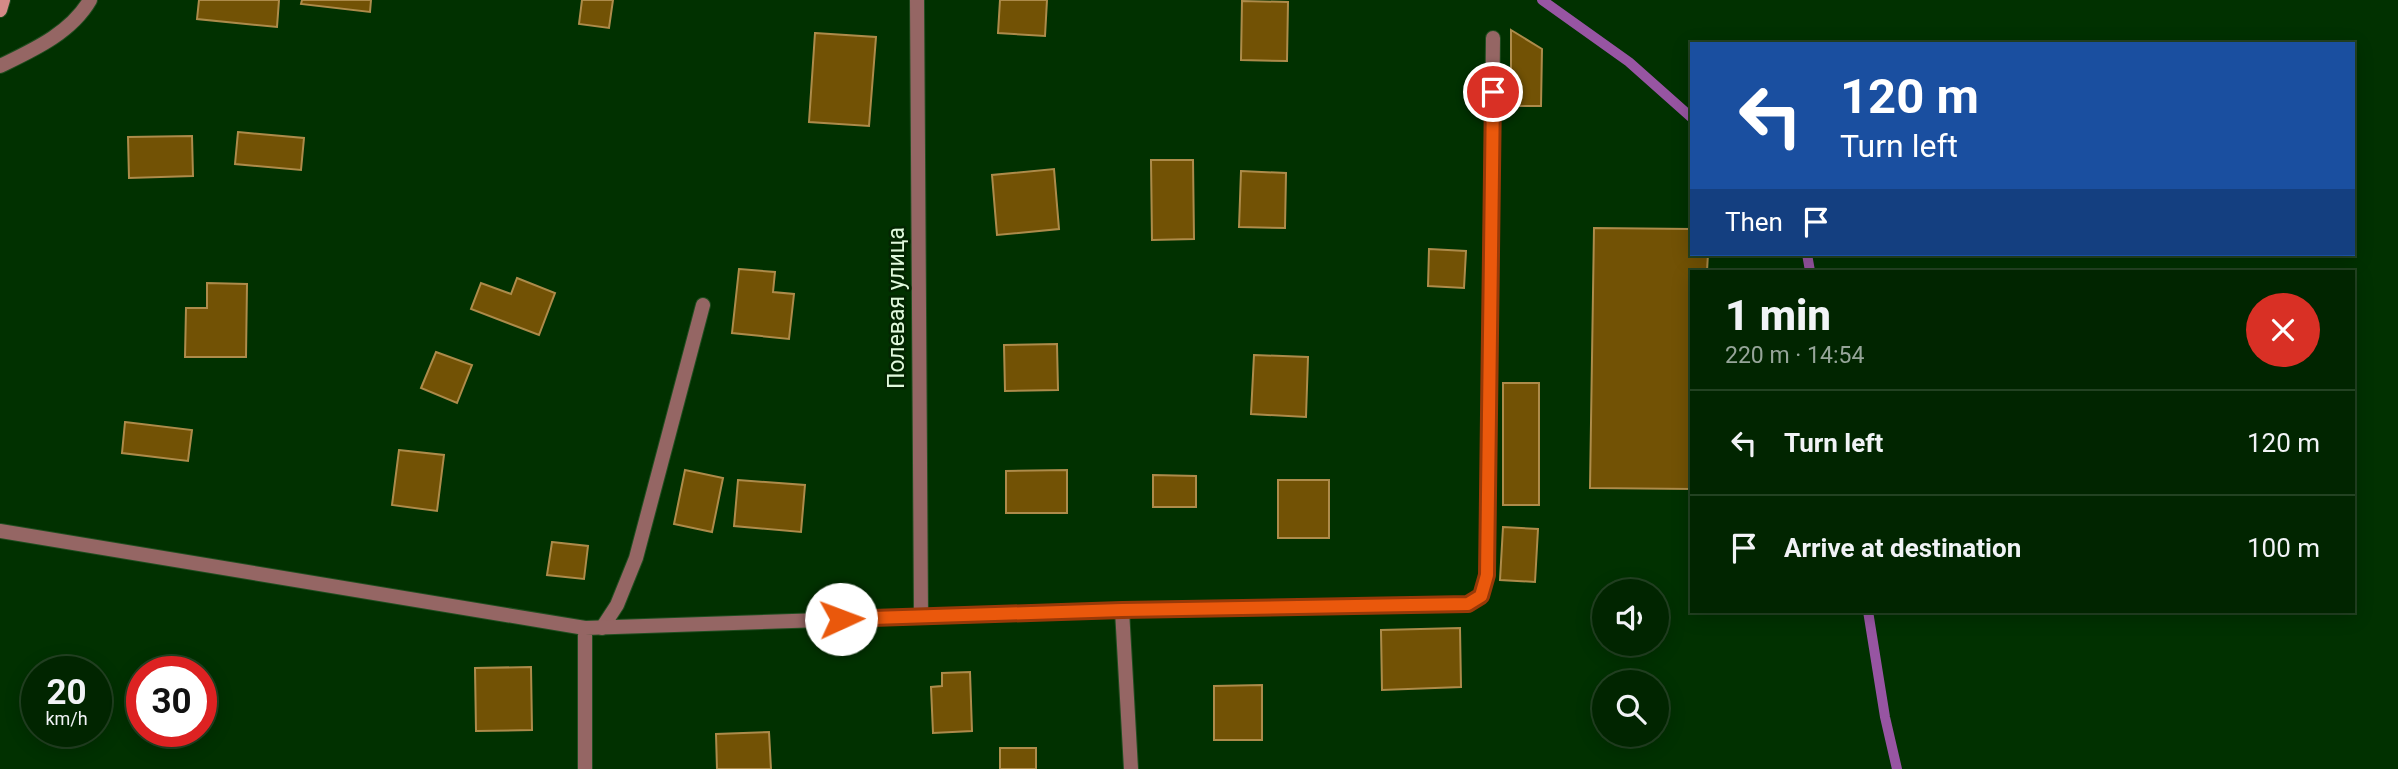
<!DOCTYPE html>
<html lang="en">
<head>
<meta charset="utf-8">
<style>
	:root { --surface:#012500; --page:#0f310f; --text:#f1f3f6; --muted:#96a599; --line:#234222 }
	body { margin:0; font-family:Roboto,sans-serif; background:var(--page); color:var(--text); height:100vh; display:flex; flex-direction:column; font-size:26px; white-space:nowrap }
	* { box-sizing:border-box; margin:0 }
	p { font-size:23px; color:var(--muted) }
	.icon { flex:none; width:38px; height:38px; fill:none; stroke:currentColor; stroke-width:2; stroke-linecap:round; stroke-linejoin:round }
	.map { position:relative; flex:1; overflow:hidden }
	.sheet { position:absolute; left:1690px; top:270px; width:665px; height:343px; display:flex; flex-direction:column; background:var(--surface); border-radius:0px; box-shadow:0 4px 18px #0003,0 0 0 2px var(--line) }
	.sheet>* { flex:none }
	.hud { position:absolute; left:1690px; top:42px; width:665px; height:214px; border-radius:0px; box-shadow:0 4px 18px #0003,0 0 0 2px var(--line); background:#1a4fa0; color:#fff; overflow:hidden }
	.buttons { position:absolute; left:1592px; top:579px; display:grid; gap:14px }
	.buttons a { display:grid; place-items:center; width:77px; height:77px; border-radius:50%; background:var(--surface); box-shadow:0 4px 18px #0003,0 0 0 2px var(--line); font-size:35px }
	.speed { position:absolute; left:21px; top:656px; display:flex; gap:14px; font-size:35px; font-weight:700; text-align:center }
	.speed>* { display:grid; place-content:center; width:91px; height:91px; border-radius:50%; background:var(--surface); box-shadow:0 4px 18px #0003,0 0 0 2px var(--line); line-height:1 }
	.speed small { font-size:18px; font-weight:400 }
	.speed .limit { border:10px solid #d22; background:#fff; color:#111 }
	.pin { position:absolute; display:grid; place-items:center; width:60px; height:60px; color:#fff; margin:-30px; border:4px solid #fff; border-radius:50%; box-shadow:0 2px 7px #0007 }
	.me { position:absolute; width:77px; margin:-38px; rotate:88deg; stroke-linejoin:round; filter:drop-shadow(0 0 5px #0008) }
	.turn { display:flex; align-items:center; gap:24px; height:147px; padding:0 35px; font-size:32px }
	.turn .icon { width:91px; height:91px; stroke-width:2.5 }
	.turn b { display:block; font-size:49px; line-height:60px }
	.then { display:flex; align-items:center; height:66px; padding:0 35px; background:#0003; gap:14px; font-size:26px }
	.round { display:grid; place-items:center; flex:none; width:74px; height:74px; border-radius:37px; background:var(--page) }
	.headline { display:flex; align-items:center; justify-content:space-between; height:119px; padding:0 35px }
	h1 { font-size:42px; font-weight:800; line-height:52px }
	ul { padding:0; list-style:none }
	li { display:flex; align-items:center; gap:21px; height:105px; padding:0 35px; border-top:2px solid var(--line) }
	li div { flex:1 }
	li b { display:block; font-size:26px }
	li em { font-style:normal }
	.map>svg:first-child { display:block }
</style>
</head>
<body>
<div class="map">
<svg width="2398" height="769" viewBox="0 0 2398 769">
	<rect width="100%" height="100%" fill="#013100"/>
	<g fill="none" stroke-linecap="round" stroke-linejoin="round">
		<path stroke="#9755a2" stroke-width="10" d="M1542 0 1629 62 1692 118
			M1807 254 1810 271
			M1868 611 1885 717 1897 769"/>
	</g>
	<path fill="#725205" stroke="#ad8b4a" stroke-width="2" d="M199 0H279L277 27 197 19Z
		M302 0H371L370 12 301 4Z
		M582 0H613L609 28 579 24Z
		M1000 0H1047L1045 36 998 33Z
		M1242 1 1288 2 1287 61 1241 60Z
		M1511 30 1542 49 1541 106H1511Z
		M815 33 876 37 869 126 809 122Z
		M238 132 304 138 301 170 235 164Z
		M192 136 193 176 129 178 128 137Z
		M1151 160H1193L1194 239 1152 240Z
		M1054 169 1059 229 997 235 992 175Z
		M1241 171 1286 173 1285 228 1239 227Z
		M1594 228 1692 229V254H1708L1707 271H1692V489L1590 488Z
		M1429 249 1466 251 1464 288 1428 286Z
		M739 269 775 272 773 292 794 294 789 339 732 333Z
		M517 278 555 293 539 335 471 309 481 283 511 294Z
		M207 283 247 284 246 357H185L186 308H207Z
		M1057 344 1058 390 1005 391 1004 345Z
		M436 352 472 365 457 403 421 388Z
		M1254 355 1308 357 1306 417 1251 414Z
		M1503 383H1539V505H1503Z
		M125 422 192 430 188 461 122 453Z
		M399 450 444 455 437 511 392 505Z
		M685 470 723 478 712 532 674 524Z
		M1067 470V513H1006V471Z
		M1153 475 1196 476V507H1153Z
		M738 480 805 485 801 532 734 526Z
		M1278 480H1329V538H1278Z
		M1503 527 1538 529 1535 582 1500 580Z
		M552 542 588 546 584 579 547 575Z
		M1460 628 1461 687 1382 690 1381 630Z
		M531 667 532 730 476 731 475 668Z
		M970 672 972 731 933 733 931 687 942 686V673Z
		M1262 685V740H1214V686Z
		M769 732 771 769H717L716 734Z
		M1000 748H1036V769H1000Z"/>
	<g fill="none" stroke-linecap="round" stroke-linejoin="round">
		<defs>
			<path id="lane" d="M0 66C33 50 71 33 90 0
				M1469 604 1481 596 1487 575 1493 38
				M1122 610 1131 769
				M602 628 617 605 636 558 703 305"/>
			<path id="street" d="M917 0 921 616
				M0 531 585 628 1122 610 1469 604
				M585 628V769"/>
			<path id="secondary" d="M0 10 3 0"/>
		</defs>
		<use href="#lane" stroke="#204d1f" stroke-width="16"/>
		<use href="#street" stroke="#204d1f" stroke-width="16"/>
		<use href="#secondary" stroke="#204d1f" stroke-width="16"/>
		<use href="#lane" stroke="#956664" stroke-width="14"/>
		<use href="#street" stroke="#956664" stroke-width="14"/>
		<use href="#secondary" stroke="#d48a87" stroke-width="14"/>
	</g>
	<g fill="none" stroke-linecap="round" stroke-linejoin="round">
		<defs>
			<path id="route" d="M841 619 1122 610 1468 604 1481 596 1487 575 1493 92"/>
		</defs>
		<use href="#route" stroke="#983908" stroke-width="18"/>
		<use href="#route" stroke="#ea580c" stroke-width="12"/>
	</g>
	<g text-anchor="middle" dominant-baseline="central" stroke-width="5" stroke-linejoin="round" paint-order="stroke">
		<g font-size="23" fill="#e0f9dc" stroke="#032501">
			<text transform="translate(896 308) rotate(-90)">Полевая улица</text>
		</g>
	</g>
</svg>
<div class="buttons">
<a><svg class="icon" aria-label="sound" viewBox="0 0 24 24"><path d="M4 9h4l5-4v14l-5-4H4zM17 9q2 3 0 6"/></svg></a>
<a><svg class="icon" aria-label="search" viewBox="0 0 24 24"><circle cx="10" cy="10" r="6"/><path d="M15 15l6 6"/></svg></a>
</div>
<div class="speed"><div>20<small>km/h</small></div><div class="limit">30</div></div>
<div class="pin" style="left:1493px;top:92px;background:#d93025"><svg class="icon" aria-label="arrive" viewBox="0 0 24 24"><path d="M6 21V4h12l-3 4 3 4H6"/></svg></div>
<svg class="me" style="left:841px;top:619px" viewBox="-20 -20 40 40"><circle r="19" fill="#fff"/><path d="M0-13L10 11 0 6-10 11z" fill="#ea580c"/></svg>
<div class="hud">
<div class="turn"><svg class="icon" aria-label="left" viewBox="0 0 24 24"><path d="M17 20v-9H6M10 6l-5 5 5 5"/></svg><div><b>120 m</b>Turn left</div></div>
<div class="then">Then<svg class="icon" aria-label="arrive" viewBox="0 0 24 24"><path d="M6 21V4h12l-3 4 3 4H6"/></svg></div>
</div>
<section class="sheet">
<div class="headline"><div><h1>1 min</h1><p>220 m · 14:54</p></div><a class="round" style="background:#d93025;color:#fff"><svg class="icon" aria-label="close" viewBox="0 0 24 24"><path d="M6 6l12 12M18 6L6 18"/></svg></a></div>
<ul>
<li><svg class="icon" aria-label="left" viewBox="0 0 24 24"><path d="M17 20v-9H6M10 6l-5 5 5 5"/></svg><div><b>Turn left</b></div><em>120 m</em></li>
<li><svg class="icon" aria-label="arrive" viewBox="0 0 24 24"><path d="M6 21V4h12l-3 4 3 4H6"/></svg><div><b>Arrive at destination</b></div><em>100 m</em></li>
</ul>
</section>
</div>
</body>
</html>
